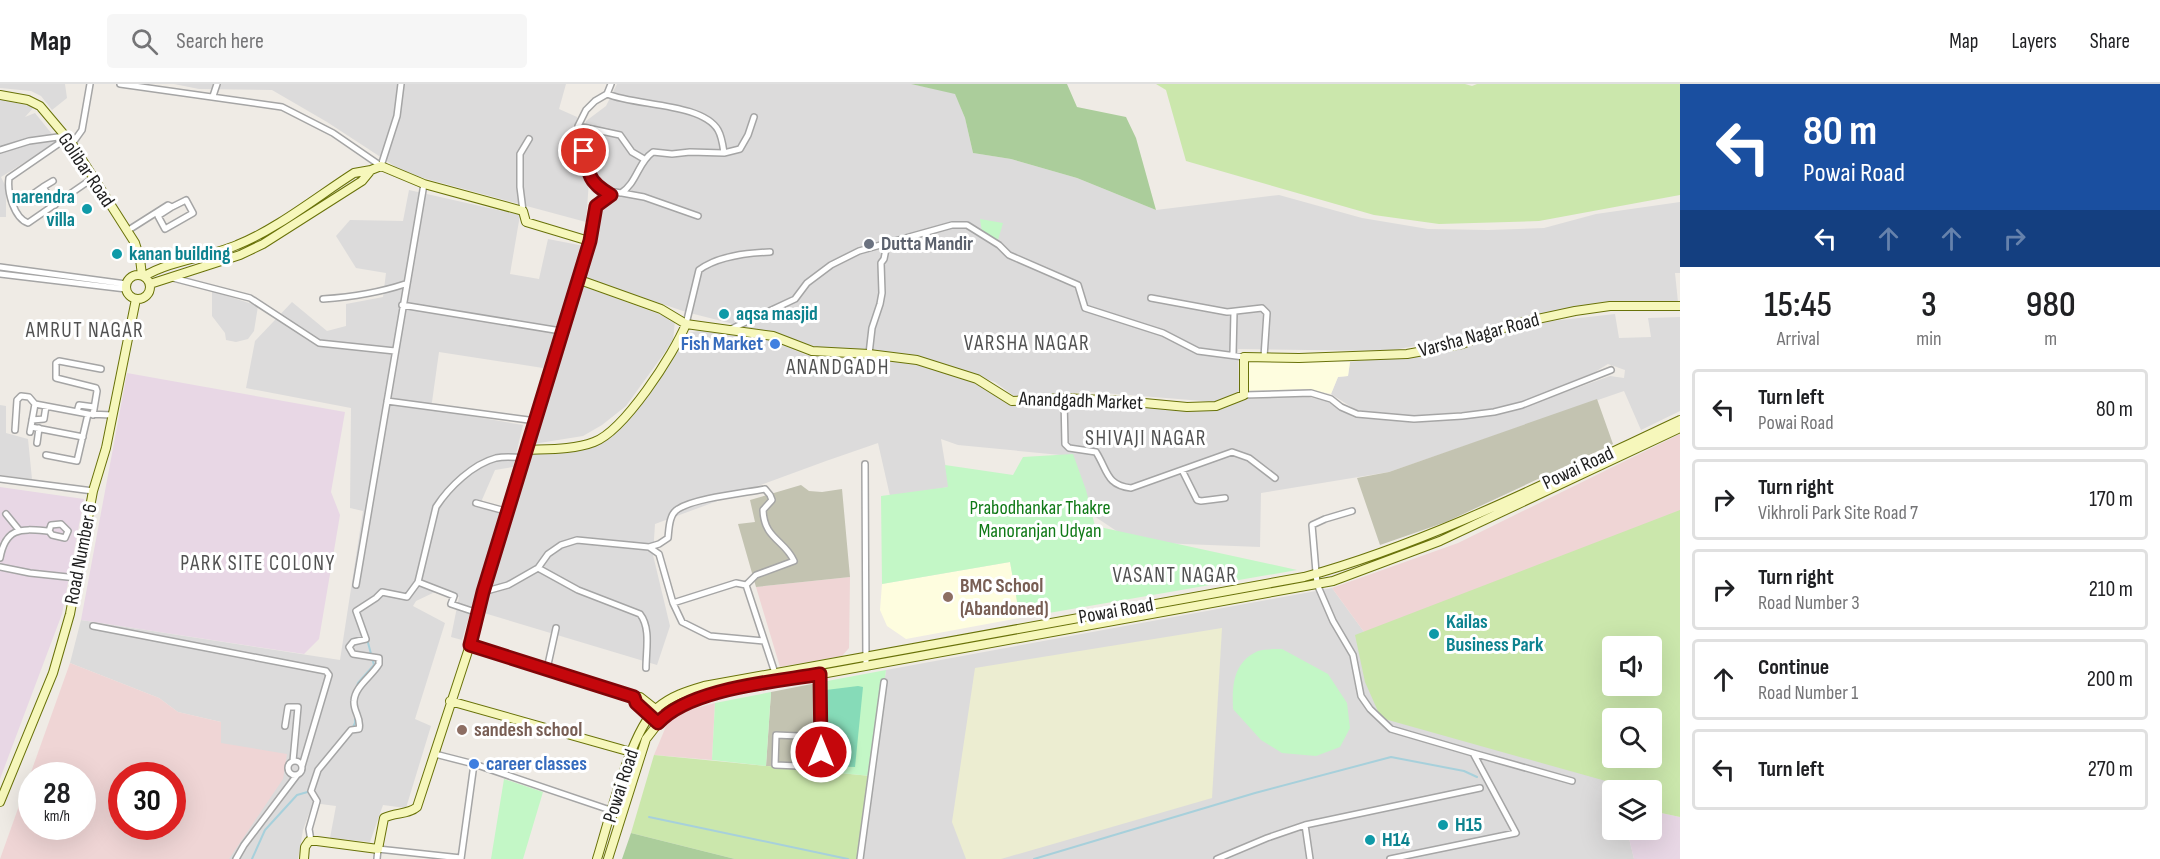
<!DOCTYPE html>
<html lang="en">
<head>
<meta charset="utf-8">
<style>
	:root { --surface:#fff; --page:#f6f6f6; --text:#202124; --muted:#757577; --line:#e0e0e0 }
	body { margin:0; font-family:"Sofia Sans Condensed",sans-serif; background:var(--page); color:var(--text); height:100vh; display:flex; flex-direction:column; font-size:22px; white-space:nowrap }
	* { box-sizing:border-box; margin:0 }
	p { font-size:20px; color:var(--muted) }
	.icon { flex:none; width:33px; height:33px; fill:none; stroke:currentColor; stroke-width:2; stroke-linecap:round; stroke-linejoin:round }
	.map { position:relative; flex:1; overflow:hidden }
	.side { display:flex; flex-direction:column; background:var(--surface); width:480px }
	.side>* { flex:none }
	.guide { background:#1a4fa0; color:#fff; overflow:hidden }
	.buttons { position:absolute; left:1602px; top:552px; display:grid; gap:12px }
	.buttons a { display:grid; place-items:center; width:60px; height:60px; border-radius:6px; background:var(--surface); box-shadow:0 6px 24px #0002; font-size:30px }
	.speed { position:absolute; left:18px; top:678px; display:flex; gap:12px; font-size:30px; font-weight:700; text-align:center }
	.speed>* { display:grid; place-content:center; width:78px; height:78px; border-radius:50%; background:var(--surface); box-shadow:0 6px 24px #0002; line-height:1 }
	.speed small { font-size:15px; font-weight:400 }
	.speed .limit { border:9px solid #d22; background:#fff; color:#111 }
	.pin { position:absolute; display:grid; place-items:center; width:51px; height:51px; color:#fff; margin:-26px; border:3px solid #fff; border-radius:50%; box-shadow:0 2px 6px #0007 }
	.me { position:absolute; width:66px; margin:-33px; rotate:0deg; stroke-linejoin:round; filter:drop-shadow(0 0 4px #0008) }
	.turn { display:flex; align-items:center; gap:21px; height:126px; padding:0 24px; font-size:27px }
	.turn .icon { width:78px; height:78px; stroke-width:2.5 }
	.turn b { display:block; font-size:42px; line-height:51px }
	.lanes { display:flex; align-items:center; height:57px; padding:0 24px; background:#0003; justify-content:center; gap:30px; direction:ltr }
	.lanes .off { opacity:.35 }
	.eta { display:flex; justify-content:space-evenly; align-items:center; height:102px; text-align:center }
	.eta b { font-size:36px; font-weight:600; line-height:42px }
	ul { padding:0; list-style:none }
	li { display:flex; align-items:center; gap:18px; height:81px; margin:0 12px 9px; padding:0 12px; border:3px solid var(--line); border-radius:6px }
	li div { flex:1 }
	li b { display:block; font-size:22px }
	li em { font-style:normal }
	header { display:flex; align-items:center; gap:36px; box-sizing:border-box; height:84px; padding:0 30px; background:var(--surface); border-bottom:2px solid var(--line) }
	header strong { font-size:28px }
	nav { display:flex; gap:33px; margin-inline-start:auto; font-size:21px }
	.search { width:420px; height:54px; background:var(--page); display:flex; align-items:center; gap:15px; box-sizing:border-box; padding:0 21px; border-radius:6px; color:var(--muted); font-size:22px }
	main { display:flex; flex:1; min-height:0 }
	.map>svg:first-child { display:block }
</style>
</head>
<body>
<header>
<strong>Map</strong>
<div class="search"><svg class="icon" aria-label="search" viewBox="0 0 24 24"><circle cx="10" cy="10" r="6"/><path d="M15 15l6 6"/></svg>Search here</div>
<nav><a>Map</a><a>Layers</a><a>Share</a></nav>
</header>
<main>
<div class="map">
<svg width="1680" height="775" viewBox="0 0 1680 775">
	<rect width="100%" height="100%" fill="#efebe5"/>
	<path fill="#dcdbdb" d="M0 0H65L67 14 52 26 41 12 31 7 0 4Z
		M174 0H566L559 25 577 33 576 61 583 73 589 97 586 138 405 89 327 38 272 6 199 5Z
		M617 0H911L955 9 965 34 973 69 1011 75 1077 94 1156 126 1279 111 1362 134 1428 145 1488 146 1544 144 1596 130 1680 118V189H1675L1678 218 1611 219 1499 239 1470 252 1387 267 1238 265 1239 310 1215 318 1092 308 1014 312 995 298 931 277 829 267 796 256 686 228 582 193 597 141 596 110 591 107V76L582 62 586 37 606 22Z
		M0 15 34 23 25 33 35 29 52 50 56 59 1 93 6 103V133H0Z
		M409 106 520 131 510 190 539 195 548 155 584 162 543 284 439 268 431 325 523 341 513 383 495 386 481 418 501 425 462 556 451 553 459 513 435 508 416 517 413 522 445 539 415 635 431 642 406 724 383 721 370 758 330 754 336 722 313 719 303 746 298 775H229L220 659 221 638 178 628 159 614 70 579 81 536 340 576 363 427 350 424 351 324 246 304 255 257 292 218 327 247 346 242V220L383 213 386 189 356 184 336 152 350 136 403 137Z
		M580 201 675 236 673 257 626 322 602 341 583 352 533 360Z
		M212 207 258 222 254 247 248 255 236 258 226 256 225 249 212 232Z
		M1615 230 1619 254 1651 253 1648 234 1680 233V327L1641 346 1624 307 1389 388 1261 409 1260 463 1133 458 1088 428 1071 372 958 361 941 355 949 403 890 412 878 359 826 377 655 440 653 471 670 542 657 581 484 529 531 369 602 359 630 330 690 249 705 245 768 255 806 271 849 273 914 280 974 298 1006 318 1075 316 1220 324 1248 315 1304 312 1327 317 1353 333 1408 338 1485 333 1521 324 1610 292 1624 294 1625 286 1608 280 1595 288 1532 314 1496 325 1413 332 1356 326 1331 310 1338 293 1348 292 1350 278 1459 265 1497 250 1552 237Z
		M0 321 6 322V349L28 355 32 395 0 391Z
		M1332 504 1367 552 1604 688 1614 706 1612 746H1627L1634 775H859L886 586Z"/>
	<path fill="#efd5d5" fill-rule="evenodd" d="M1680 350V427L1367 552 1332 504 1458 459Z
		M850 493 849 564 842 572 780 583 756 503Z
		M70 579 159 614 178 628 221 638V659L287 670 283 695 229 775H0ZM32 692H82V742H32ZM122 692H172V742H122Z
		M715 619 712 676 654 671 667 640 685 627Z"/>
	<path fill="#e8d7e5" d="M127 289 345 328 331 408 340 431 319 555 304 570 81 536Z
		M0 403 84 415 62 530 0 695Z
		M1652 727 1680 733V775H1634L1627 746H1652Z"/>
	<path fill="#fefddf" d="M1246 277H1308L1350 278 1348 292 1338 293 1331 310 1305 305 1246 307Z
		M1010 478 1020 534 906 555 887 542 880 526 882 500Z"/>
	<path fill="#c3c3b1" d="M1597 315 1613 360 1446 438 1380 461 1357 394 1389 388Z
		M801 401 809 407 822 408 842 405 850 493 756 503 738 440 755 438 750 416Z
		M822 598 818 687 766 682 771 608Z"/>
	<path fill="#ecedd1" d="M1222 544 1212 714 1001 775H966L952 738 975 584Z"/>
	<path fill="#cbe7ac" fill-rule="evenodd" d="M1156 0H1465L1472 2 1477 0H1680V111L1539 137 1439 140 1374 131 1186 77 1166 6Z
		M1680 426V733L1652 727V706H1616L1613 699 1381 634 1365 598 1355 551ZM1612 562H1652V602H1612ZM1612 634H1652V674H1612Z
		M654 671 871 692 859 775H735L631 749Z"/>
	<path fill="#abcd9b" d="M911 0H1067L1077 23 1126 33 1136 54 1156 126 1077 94 1011 75 973 69 965 34 955 10Z
		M631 749 735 775H622Z"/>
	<path fill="#c3f7c6" d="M980 135 1003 139 998 156 982 148Z
		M1073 370 1086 406 1095 442 1297 486 1020 534 1010 478 882 500 881 412 948 403 945 381 1013 391 1023 373Z
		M1282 565 1328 590 1347 619 1350 644 1340 663 1316 672 1282 669 1261 656 1233 625C1232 602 1233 578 1258 567 1265 565 1275 565 1282 565Z
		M886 586 871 692 818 687 822 598Z
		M771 608 766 682 712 676 715 619Z
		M504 695 543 708 523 775H491Z"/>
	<path fill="#86dbb8" d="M858 602 863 603 855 683 821 682 826 606Z"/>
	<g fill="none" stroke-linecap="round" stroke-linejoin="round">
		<path stroke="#a7d0db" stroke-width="2" d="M356 605 358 599 374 581 367 555
			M352 645 355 639V631
			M649 733 848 775
			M252 775 265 746 297 711 311 707
			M1034 775 1255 709 1391 673 1464 687 1477 693"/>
		<defs>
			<path id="street" d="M120 0 282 23 333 49 381 82 397 32 401 0
				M607 10C636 22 702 19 718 46 722 53 723 62 724 69
				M213 12 217 0
				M578 42 620 51 632 68 644 75
				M67 54 9 94C7 108 14 134 28 139L93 94
				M72 60 82 46 90 0
				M0 66 29 57 65 52
				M53 97 43 103 55 121
				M622 109 644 113 698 132
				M611 111 598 102 591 92 589 75 579 57 578 42 586 26 595 17 607 10 611 0
				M30 112 43 103
				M523 127 520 103V70L529 55
				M127 147 168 121 172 123 186 116 193 129 165 145 158 132 172 123
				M589 157 596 121 615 108 621 109C637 99 638 78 653 68L672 70 690 68 724 69 740 65 748 51 754 33
				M0 183 126 200
				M0 190 126 205
				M173 194 250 214 319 259 395 267
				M1151 214 1227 228 1262 224 1267 229 1264 273
				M323 215C351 213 378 209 405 200
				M402 221 561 247
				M686 240 699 186C718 172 746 169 770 168
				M731 245 795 215 807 199 831 181 859 167 952 141H967L999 161 1009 171 1078 201 1085 224 1163 249 1198 267 1244 273
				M869 270 872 244 880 220 882 209 881 179 884 175 887 160
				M1233 270 1234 228
				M1244 311 1311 309 1331 315 1341 323 1357 330 1414 335 1462 332 1494 328 1522 321 1611 286
				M1064 314 1065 360 1069 364 1096 368C1108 387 1106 401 1131 404L1232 368 1249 374 1275 394
				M387 317 536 337
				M77 328 79 321 94 323
				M93 331 97 307 96 304 56 294V279L59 277 101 285
				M32 336 44 335 46 322
				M31 343 83 353
				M15 346 17 316 21 312 29 313 35 320 88 330 112 331
				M30 348 35 320
				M37 359 39 344
				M46 371 77 377 88 330
				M865 380 866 582
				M1182 386 1197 416 1201 417 1225 414
				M0 395 93 407
				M476 419 509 428
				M1352 427 1325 435 1312 441 1317 500 1333 537 1353 571 1361 612 1370 625 1391 645 1473 669 1516 749 1390 775
				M6 430 19 446
				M649 463 659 460 668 454C669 445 669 430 678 425 695 414 744 409 765 405L770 411 772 416 763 426C764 455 785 456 794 477L756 491 746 501
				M0 474C6 442 22 445 49 447L52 451 65 454 68 447 61 440 51 441 49 447
				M0 483 30 489 77 494
				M538 484 578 506 640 530C651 544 646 566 646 584
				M418 498 454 512 451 520 478 529
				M356 501 424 100
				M483 508 508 501 538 484 548 470 561 461 577 456 649 463 659 470 673 519 682 538 710 552 764 557
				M673 519 736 499 746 501 775 589
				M93 542 326 587 329 591 302 682
				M547 585 556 544
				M820 590 821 683 775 681 776 651 821 653
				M285 642 288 623H298L293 677
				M1473 669 1572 697
				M435 670 474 680 613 727
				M288 684a7 7 0 1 1 14 0a7 7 0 1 1-14 0Z
				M1305 741 1310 775
				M311 757 309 745 317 717 311 707 318 686 351 646 359 645C362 634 353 628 354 617 355 602 372 592 379 580V574L353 570 349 563 353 558 366 555 356 527 376 514 382 508 407 513 418 498 436 423C449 403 473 380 496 374 505 372 516 373 525 374
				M236 775 244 761 297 691
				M377 775 378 765 461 774
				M461 775 474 680
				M860 775 884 598
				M1217 775 1267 754 1305 741 1480 704"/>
			<path id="secondary" d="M0 11 28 16 40 22 72 60 135 159 140 175 142 191
				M126 203a12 12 0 1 1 24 0a12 12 0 1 1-24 0Z
				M145 192C169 177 209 173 237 161 277 145 318 112 354 89L371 86 381 82 424 100 523 127 526 138 589 157 483 508 470 561 417 723C408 731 395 728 384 734L378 765 317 757H309L305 763 304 775
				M577 195 661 225 686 240 773 252 812 267 869 270 917 276 977 295 1012 317 1064 314 1123 317 1187 323 1216 322 1244 311V273L1299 274 1407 270 1462 260 1514 240 1575 227 1610 222H1680
				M150 200 240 171 263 160 362 97 371 86
				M526 366C548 365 573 366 594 358 624 347 674 270 686 240
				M470 561 634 613H640L659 628
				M634 613 636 619 653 634
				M450 617 631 668
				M0 718 53 589 70 530 93 407 106 364 136 215
				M597 775C608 740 631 645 657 624 671 612 687 607 704 602L1304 493C1432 458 1560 392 1680 336
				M608 775 646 655 664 632 683 620 728 607 1333 497 1440 457 1680 344"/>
		</defs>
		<use href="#street" stroke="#a5a5a5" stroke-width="8"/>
		<use href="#secondary" stroke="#697209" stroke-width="10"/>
		<use href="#street" stroke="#fff" stroke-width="5"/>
		<use href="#secondary" stroke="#f6f7bb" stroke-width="8"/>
	</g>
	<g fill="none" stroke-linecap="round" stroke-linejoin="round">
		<defs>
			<path id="route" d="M584 67C589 75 588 81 590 91 593 100 603 106 611 111L596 122 590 157 483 508 470 561 634 613 636 619 658 639C690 604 774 598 820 590L821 668"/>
		</defs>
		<use href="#route" stroke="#800508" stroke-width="15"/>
		<use href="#route" stroke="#c5070c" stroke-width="10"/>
	</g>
	<g fill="#0f9aa8" stroke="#fff" stroke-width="2">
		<circle cx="87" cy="125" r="6"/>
		<circle cx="117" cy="170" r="6"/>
		<circle cx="724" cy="230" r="6"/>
		<circle cx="1434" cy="550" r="6"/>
		<circle cx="1443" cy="741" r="6"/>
		<circle cx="1370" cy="756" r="6"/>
	</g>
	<circle fill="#6b7280" stroke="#fff" stroke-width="2" cx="869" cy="160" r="6"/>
	<g fill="#3f7fe0" stroke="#fff" stroke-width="2">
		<circle cx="775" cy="260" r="6"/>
		<circle cx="474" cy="680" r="6"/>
	</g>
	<g fill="#8d6e63" stroke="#fff" stroke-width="2">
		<circle cx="948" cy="513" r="6"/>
		<circle cx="462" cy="646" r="6"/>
	</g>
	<g text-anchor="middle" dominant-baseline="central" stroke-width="6" stroke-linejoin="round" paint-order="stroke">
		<g font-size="20" fill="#1e1e1e" stroke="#fff">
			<text transform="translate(86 86) rotate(56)">Golibar Road</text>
			<text transform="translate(1479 251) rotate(-15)">Varsha Nagar Road</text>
			<text transform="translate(1081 317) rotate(2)">Anandgadh Market</text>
			<text transform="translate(1578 384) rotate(-25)">Powai Road</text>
			<text transform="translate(81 470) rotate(-79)">Road Number 6</text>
			<text transform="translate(1116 527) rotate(-10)">Powai Road</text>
			<text transform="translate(621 702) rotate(-72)">Powai Road</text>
		</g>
		<g font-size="20" font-weight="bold" fill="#0d838f" stroke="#fff" text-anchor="start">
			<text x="75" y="113" text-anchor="end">narendra<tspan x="75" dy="23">villa</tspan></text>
			<text x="129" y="170">kanan building</text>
			<text x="736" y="230">aqsa masjid</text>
			<text x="1446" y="538">Kailas<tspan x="1446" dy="23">Business Park</tspan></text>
			<text x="1455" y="741">H15</text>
			<text x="1382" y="756">H14</text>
		</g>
		<g font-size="20" font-weight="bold" fill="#5b616d" stroke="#fff" text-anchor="start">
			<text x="881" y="160">Dutta Mandir</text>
		</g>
		<g font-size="20" font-weight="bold" fill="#366cbe" stroke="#fff" text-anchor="end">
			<text x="763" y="260">Fish Market</text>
			<text x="486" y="680" text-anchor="start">career classes</text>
		</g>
		<g font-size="20" fill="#0f7916" stroke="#fff">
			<text x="1040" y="424">Prabodhankar Thakre<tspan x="1040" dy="23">Manoranjan Udyan</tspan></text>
		</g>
		<g font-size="20" font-weight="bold" fill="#785e54" stroke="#fff" text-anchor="start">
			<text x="960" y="502">BMC School<tspan x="960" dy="23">(Abandoned)</tspan></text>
			<text x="474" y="646">sandesh school</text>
		</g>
		<g font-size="21" letter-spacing="1.5" fill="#515151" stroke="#fff">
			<text x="85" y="246">AMRUT NAGAR</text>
			<text x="1027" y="259">VARSHA NAGAR</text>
			<text x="838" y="283">ANANDGADH</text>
			<text x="1146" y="354">SHIVAJI NAGAR</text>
			<text x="258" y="479">PARK SITE COLONY</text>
			<text x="1175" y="491">VASANT NAGAR</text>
		</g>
	</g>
</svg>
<div class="buttons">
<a><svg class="icon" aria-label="sound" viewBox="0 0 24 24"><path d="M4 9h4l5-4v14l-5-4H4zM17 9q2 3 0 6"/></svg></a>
<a><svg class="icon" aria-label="search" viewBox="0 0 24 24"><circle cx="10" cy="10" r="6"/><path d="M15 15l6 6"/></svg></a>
<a><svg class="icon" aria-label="layers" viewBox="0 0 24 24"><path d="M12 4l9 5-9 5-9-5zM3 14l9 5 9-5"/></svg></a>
</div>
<div class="speed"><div>28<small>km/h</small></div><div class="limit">30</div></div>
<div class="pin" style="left:584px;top:67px;background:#d93025"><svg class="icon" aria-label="arrive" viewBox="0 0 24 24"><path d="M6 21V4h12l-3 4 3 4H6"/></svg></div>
<svg class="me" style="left:821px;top:668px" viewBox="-20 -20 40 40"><circle r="17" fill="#c5070c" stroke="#fff" stroke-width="3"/><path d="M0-11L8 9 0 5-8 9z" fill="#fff"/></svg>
</div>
<section class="side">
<div class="guide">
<div class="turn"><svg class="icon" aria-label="left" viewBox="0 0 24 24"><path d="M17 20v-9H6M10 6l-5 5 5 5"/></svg><div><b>80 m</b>Powai Road</div></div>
<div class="lanes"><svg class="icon" aria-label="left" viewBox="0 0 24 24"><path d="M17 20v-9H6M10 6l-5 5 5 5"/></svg><svg class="icon off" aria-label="ahead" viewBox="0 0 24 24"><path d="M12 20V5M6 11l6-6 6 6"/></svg><svg class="icon off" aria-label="ahead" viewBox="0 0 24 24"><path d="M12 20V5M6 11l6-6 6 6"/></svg><svg class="icon off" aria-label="right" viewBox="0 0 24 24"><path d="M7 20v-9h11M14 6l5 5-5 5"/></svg></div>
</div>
<div class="eta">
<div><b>15:45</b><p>Arrival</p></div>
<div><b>3</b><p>min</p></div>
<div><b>980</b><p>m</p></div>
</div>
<ul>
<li><svg class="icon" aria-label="left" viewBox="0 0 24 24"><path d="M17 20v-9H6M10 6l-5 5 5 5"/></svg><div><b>Turn left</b><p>Powai Road</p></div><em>80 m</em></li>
<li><svg class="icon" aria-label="right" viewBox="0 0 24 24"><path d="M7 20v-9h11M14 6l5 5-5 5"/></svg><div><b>Turn right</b><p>Vikhroli Park Site Road 7</p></div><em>170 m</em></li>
<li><svg class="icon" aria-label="right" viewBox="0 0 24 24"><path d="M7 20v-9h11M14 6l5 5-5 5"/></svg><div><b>Turn right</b><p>Road Number 3</p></div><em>210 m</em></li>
<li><svg class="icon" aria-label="ahead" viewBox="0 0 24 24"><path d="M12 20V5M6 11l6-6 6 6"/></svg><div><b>Continue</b><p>Road Number 1</p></div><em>200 m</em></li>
<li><svg class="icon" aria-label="left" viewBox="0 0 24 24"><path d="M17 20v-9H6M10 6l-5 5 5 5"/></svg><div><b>Turn left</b></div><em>270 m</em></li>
</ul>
</section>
</main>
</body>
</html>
